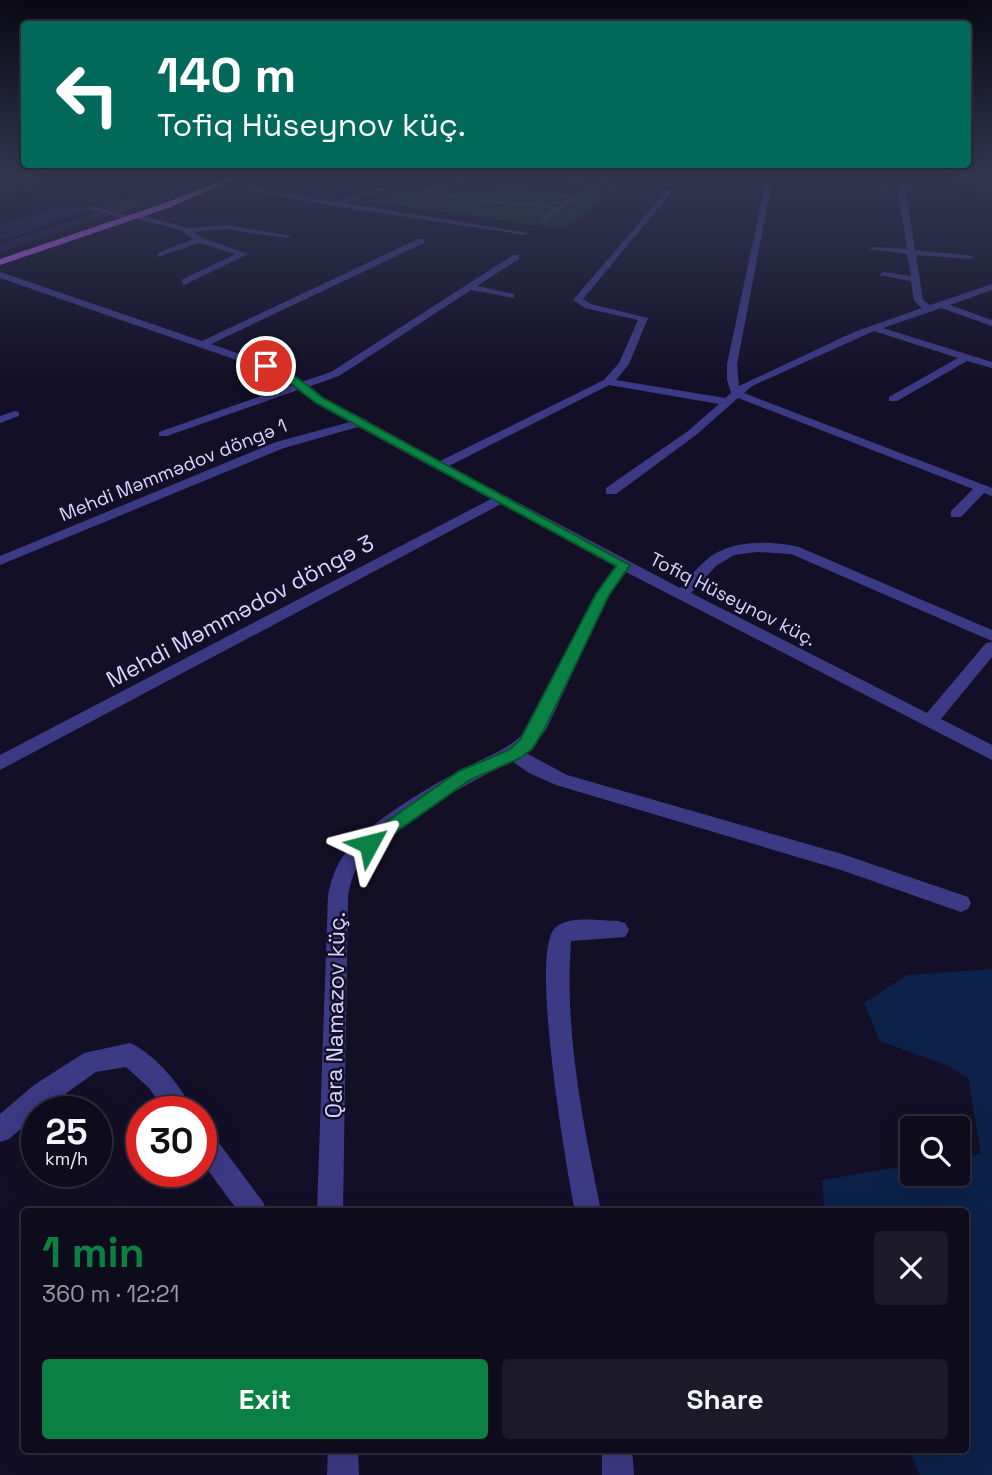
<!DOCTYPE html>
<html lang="en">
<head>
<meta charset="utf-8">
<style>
	:root { --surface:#0e0b1c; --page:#1c1929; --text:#f1f3f6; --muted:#9b9ba3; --line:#2e2b3b; --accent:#0b8043 }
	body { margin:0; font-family:"Space Grotesk",sans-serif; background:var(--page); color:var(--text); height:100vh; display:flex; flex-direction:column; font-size:26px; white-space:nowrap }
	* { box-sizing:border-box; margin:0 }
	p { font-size:23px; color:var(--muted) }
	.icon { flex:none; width:38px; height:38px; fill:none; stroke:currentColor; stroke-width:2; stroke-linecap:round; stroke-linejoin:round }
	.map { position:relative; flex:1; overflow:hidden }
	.sheet { position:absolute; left:21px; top:1208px; width:948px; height:245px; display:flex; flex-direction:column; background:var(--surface); border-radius:7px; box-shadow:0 7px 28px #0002,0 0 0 2px var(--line) }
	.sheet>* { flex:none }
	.hud { position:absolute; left:21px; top:21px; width:950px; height:147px; border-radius:7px; box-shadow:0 7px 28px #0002,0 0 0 2px var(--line); background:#00695c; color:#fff; overflow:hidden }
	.fabs { position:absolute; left:900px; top:1116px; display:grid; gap:14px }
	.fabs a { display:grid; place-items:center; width:70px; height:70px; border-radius:7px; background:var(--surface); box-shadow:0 7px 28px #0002,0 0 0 2px var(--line); font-size:35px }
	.speed { position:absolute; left:21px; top:1096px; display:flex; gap:14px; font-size:35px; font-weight:700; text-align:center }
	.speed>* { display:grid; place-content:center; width:91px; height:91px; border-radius:50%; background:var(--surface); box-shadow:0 7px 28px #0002,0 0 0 2px var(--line); line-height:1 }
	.speed small { font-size:18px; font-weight:400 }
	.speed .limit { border:10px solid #d22; background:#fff; color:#111 }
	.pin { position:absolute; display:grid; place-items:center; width:60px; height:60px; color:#fff; margin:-30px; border:4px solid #fff; border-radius:50%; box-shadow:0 2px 7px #0007 }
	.me { position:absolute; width:77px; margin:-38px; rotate:52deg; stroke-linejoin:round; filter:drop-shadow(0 0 5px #0008) }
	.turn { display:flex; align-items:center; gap:24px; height:147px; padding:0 21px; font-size:32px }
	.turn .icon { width:91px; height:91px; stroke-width:2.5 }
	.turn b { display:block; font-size:49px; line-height:60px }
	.round { display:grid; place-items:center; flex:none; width:74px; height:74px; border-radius:7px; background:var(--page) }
	.overview { display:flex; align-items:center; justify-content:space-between; height:119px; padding:0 21px }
	h1 { font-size:42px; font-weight:700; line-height:52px; color:var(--accent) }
	.primary-button { display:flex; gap:14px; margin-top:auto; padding:14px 21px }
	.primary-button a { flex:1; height:80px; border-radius:7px; background:var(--accent); color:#fff; font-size:28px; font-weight:700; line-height:80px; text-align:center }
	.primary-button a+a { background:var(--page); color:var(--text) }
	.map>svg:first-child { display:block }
</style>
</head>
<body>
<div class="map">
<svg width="992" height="1475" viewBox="0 0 992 1475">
	<rect width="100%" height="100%" fill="#130f26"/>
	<path fill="#12302f" d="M436 176H634L564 229 367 201Z"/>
	<path fill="#0c2248" d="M871 176H989L985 188 922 182 892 187 889 194H877Z
		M992 969V1475H920L908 1449H966V1211H825L822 1180 912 1165V1174H957V1158L981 1154 968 1078 946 1065 880 1041 864 1003 907 975Z"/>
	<path fill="#241b47" d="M100 192 147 204 118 213 101 206 117 201 91 195Z
		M72 205 89 210 0 241V224Z
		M97 212 110 215 0 252V244Z"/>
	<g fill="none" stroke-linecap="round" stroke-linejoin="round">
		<path fill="#3d3a85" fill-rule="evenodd" d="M466 176H471L425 193 558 207 570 199 491 188 493 187 574 197 593 184 549 176 597 181 605 176H610L543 222 541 219 555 209 415 194Z
			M92 206 124 215 125 216 122 218 90 209Z"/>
		<path fill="#3d3a85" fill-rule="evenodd" d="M419 176H428L344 203 528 233 524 235 334 206 216 184 220 182 334 202Z
			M767 176H773L737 364 739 386 854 332 922 308 914 301 911 281 879 275 883 272 911 276 907 254 869 249 873 247 907 249 897 186 901 184 941 187 905 188 915 250 974 256 970 259 916 255 923 300 930 305 992 284V290L950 305 992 320V326L941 308 883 328 992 362V368L967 361 897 401H889V397L958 358 874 331 752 386 744 393 992 488V496L984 493 961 517H951V511L973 489 738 398 696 435 616 494H606V488L688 431 719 404 609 385 449 466 680 588C691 576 702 561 716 553 739 540 775 541 799 547L992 630V641L791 554 757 552 734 555 716 566 691 593 927 713 986 643 992 642V657L941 719 992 745V760L626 572 609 595 546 730 526 753 567 775 842 854 968 897 971 903 968 909 961 912 841 870 556 785 529 773 512 761C471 782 379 829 356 869 352 877 350 886 348 895L343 1211H317L328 895C331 881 335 867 344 855 366 823 432 785 467 767 490 755 512 748 530 727L595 594 616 566 501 504 0 770V755L491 499 358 427 284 448 0 565V556L276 442 350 422 315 403 298 390 167 436H159V432L292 385 277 374 0 278V272L202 341 418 239H424V243L211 344 285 370 301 382 331 372 513 255H519V259L477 286 514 294V298L471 290 339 376 308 387 323 399 367 420 368 423 440 461 604 380 619 363 638 320 585 308 573 300 668 189 671 193 583 299 591 304 648 318 629 364 616 380 725 398 731 393 727 380V364Z
			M136 214 189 228 226 225 291 236 287 238 226 229 194 232 202 238 248 254 184 285 181 280 236 254 199 243 158 257V253L193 239 181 230 133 218Z
			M15 411 19 412V416L0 423V416Z
			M618 921 625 923 629 930 625 937 571 941C564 1032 583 1122 601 1211H575C567 1170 529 953 555 928 569 915 600 921 618 921Z
			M130 1043C155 1054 183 1087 192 1111H165L149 1088 126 1067 96 1072 41 1111H37V1115L9 1139 0 1142V1114L34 1085 84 1053Z
			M201 1128 210 1131 263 1202 267 1211H238L201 1161Z
			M328 1449H358L359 1475H327Z
			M602 1449H632L634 1475H602Z"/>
		<path fill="#c25bff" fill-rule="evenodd" d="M235 176H243L168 208 0 265V259L162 204Z"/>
	</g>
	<linearGradient id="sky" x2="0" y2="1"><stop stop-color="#0a0815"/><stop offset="0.46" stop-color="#333752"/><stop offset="1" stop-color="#333752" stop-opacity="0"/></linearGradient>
	<rect width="992" height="382" fill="url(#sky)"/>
	<path fill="#0b8043" stroke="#07532c" stroke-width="2" d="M263 364C284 363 307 386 323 398L630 565 609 595 544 730 532 749 520 758 470 780 369 851 360 844 362 839 459 771 509 750 520 740 596 594 616 566 316 403 289 382 263 368Z"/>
	<g text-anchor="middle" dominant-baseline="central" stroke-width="5" stroke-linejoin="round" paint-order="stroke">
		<g font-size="19" fill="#d9d4ff" stroke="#130f26">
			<text transform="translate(173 470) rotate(-22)">Mehdi Məmmədov döngə 1</text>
			<text transform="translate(733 599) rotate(27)">Tofiq Hüseynov küç.</text>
		</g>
		<g font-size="23" fill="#d9d4ff" stroke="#130f26">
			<text transform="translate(240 611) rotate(-28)">Mehdi Məmmədov döngə 3</text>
			<text transform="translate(335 1015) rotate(-89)">Qara Namazov küç.</text>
		</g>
	</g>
</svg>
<div class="fabs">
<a><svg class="icon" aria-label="search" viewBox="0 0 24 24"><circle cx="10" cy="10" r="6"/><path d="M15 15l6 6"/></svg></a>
</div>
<div class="speed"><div>25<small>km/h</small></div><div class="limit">30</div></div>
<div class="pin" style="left:266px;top:366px;background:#d93025"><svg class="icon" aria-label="arrive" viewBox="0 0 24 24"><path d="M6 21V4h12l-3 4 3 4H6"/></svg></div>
<svg class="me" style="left:369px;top:844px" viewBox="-20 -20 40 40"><path d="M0-17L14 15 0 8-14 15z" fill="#0b8043" stroke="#fff" stroke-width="4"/></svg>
<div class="hud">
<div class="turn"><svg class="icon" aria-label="left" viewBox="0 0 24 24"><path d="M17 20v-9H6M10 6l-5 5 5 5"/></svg><div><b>140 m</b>Tofiq Hüseynov küç.</div></div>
</div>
<section class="sheet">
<div class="overview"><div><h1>1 min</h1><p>360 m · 12:21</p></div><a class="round"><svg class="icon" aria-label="close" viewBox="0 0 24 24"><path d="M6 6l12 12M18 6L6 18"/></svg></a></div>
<div class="primary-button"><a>Exit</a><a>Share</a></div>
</section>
</div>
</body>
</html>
